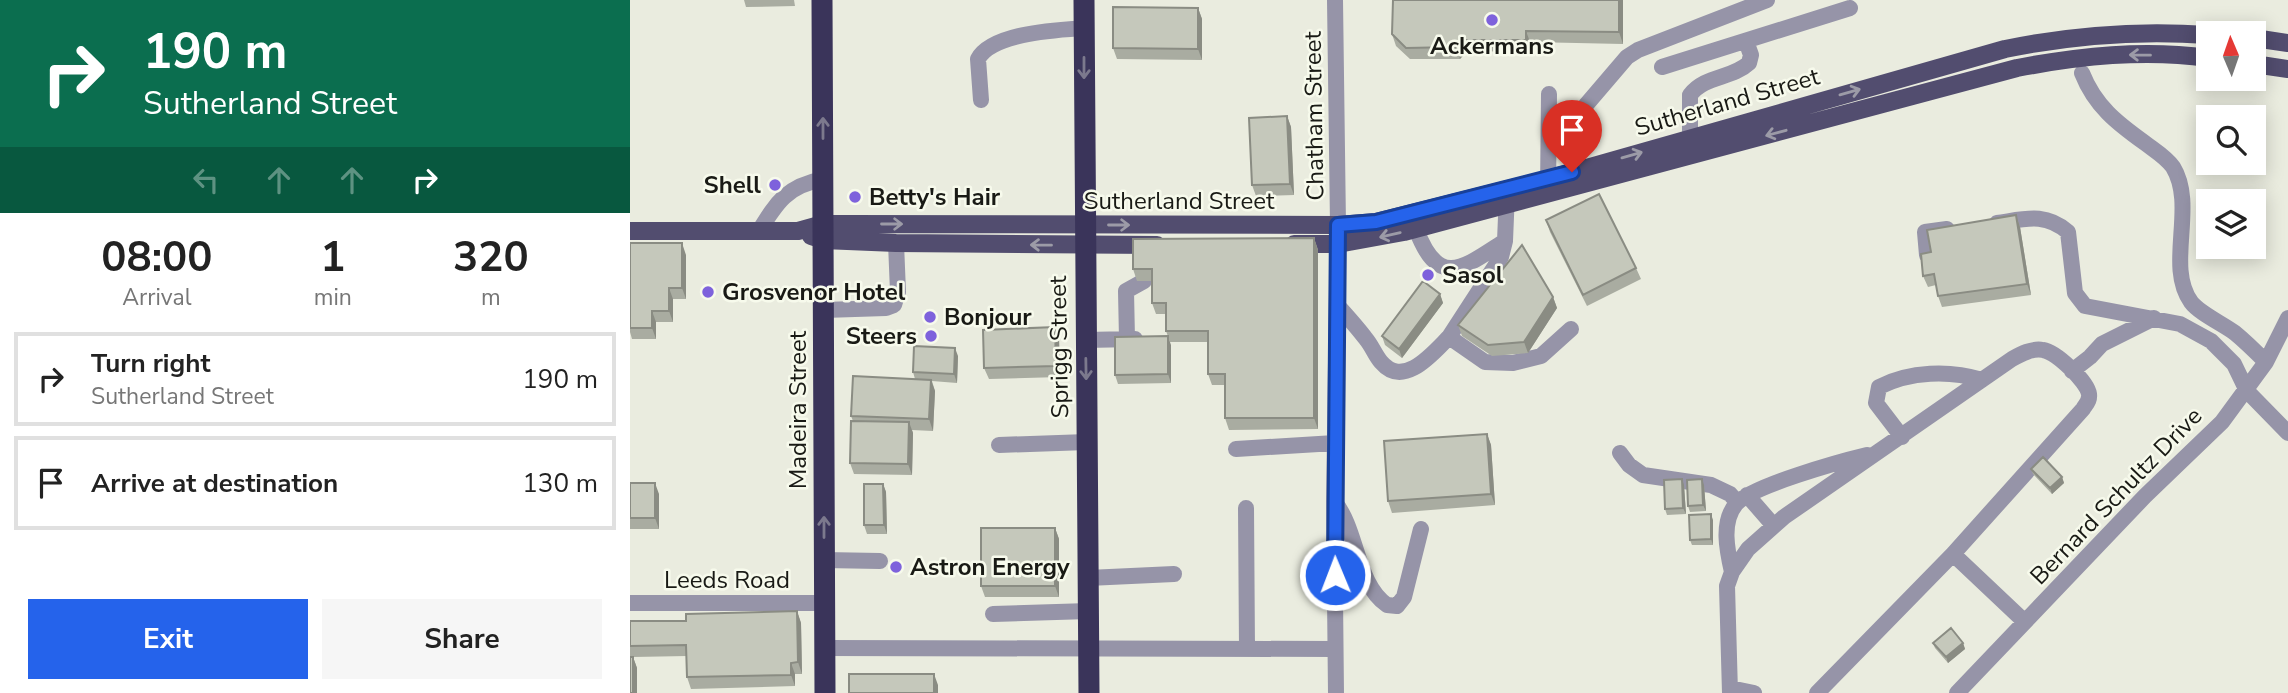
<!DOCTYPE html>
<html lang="en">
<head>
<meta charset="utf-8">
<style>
	:root { --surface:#fff; --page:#f6f6f6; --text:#222; --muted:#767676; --line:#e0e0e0; --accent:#2563eb }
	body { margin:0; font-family:"Nunito Sans",sans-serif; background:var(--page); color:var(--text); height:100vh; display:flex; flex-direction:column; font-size:26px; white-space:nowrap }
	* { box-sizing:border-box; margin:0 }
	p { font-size:23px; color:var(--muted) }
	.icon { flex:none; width:38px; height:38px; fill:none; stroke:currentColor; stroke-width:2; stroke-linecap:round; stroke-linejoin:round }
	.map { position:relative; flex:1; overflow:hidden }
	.details { display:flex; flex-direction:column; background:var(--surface); width:630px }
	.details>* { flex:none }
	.top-card { background:#0b6e4f; color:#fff; overflow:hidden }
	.needle { width:46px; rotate:358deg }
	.controls { position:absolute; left:1566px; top:21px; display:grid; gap:14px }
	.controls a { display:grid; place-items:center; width:70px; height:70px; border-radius:0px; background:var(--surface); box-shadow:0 4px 18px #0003; font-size:35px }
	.pin { position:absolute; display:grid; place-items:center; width:60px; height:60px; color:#fff; margin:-72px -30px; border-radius:50% 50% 50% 0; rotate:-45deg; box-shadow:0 0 7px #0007 }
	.pin .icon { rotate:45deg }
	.me { position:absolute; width:77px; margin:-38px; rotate:359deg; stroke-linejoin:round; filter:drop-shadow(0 0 5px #0008) }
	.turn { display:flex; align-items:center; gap:24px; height:147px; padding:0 28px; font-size:32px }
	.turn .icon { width:91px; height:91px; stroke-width:2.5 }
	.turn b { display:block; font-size:49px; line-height:60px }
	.lanes { display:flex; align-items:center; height:66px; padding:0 28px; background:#0003; justify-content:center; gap:35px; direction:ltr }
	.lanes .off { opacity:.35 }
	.eta { display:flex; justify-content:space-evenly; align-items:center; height:119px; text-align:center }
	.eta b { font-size:42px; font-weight:700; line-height:49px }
	.action { display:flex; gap:14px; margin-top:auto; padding:14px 28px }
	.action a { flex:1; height:80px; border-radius:0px; background:var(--accent); color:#fff; font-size:28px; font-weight:700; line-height:80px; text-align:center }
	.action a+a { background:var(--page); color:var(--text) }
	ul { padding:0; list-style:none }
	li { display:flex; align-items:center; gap:21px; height:94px; margin:0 14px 10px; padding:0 14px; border:4px solid var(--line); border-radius:0px }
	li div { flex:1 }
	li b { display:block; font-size:26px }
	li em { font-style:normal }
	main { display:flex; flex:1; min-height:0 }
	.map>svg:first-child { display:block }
</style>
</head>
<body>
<main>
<section class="details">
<div class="top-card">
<div class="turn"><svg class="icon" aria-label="right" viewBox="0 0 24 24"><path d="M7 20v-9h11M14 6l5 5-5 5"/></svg><div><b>190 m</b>Sutherland Street</div></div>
<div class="lanes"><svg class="icon off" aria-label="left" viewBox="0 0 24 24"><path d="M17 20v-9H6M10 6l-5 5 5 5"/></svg><svg class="icon off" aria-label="ahead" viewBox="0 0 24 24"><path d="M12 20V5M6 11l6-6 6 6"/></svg><svg class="icon off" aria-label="ahead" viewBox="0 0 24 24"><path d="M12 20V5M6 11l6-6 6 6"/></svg><svg class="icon" aria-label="right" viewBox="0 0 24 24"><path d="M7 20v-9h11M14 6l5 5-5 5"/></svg></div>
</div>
<div class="eta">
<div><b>08:00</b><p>Arrival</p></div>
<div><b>1</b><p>min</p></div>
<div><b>320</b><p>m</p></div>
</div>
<ul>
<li><svg class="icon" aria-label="right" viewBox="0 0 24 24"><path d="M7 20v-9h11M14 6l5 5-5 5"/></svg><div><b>Turn right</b><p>Sutherland Street</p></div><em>190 m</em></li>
<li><svg class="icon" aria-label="arrive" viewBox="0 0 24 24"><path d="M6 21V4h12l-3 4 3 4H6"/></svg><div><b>Arrive at destination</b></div><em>130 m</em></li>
</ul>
<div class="action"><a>Exit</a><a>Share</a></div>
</section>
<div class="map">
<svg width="1658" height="693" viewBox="0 0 1658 693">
	<rect width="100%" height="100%" fill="#eaecdf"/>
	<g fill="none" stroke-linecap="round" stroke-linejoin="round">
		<path stroke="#9694a8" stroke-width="16" d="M705 0 708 225 704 501 706 693
			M1032 67 1220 8
			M1452 73C1465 106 1487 123 1515 143 1524 150 1536 157 1543 167 1567 206 1535 266 1561 302 1569 313 1593 324 1605 333 1616 342 1626 352 1636 362
			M351 100 348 59C362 33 427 30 454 28
			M944 119 997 57 1008 50 1137 0
			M1060 138V95C1075 75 1102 79 1119 63L1121 55 1116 41
			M918 191 919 94
			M877 192 875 241 871 257 819 337 855 362 883 363 911 356 941 329
			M1367 223C1395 219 1415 212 1438 232L1445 293 1455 306 1550 324 1581 341 1604 364 1617 391 1658 433
			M786 229C809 290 833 268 875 241
			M129 231C147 202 157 186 193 179
			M1297 255 1295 232 1317 229
			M707 305C717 316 727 327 736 339 742 346 745 355 751 362 774 389 803 353 819 337
			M194 310 256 308 264 305 268 292 266 243
			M497 339 496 291 514 281
			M455 340 505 339
			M1442 371 1460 357 1472 344 1524 318
			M1272 437 1246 403 1249 387C1280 371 1320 370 1352 380
			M369 445 457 442
			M606 449 705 443
			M990 453 999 465 1013 475 1081 485 1100 494 1107 502
			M1117 495 1144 526
			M704 501C728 530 726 584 757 605L767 606 774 597 791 529
			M616 508 617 649
			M1323 554 1395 622
			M194 560 250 561
			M1102 572C1097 550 1091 522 1106 504 1121 486 1212 461 1237 455
			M458 578 544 574
			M0 603H195
			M363 614 459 611
			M195 648 705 649
			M1100 688 1124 693
			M1100 693 1097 586 1102 572 1118 549 1154 517 1382 359C1391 354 1402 348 1413 350 1426 352 1457 381 1459 394 1460 401 1456 404 1453 409L1323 554 1187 693
			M1327 693 1515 496 1592 422 1636 362 1658 318"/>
		<path stroke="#524d6f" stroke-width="18" d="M1624 38 1658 43
			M1624 64 1658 69
			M0 231H168L193 224H213L708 225 746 222 918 179 1375 49C1443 35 1510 30 1578 35
			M181 236 193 240 266 243 527 245
			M664 244H708L774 232 1387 68C1450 56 1514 49 1578 58"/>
		<path stroke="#3a345a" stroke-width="21" d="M192 0 195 693
			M454 0 459 693"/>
	</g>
	<path fill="#a9aca1" d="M114 0H164L165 6 116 7Z
		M763 0H993V44L900 42V52L837 51 830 59H780L766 46 762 34Z
		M568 8 572 19V60L487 59 483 48Z
		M657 116 661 127 664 195 626 196 622 185Z
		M1386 215 1390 227 1401 295 1312 307 1308 296 1306 285 1298 287 1293 276 1301 252Z
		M916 220 1006 268 1011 279 957 306 920 232Z
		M684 238 688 250V429L599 430 595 418V385H582L578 374V342H540L536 331V314H526L522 303V281H507L503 269Z
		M0 243 56 255V299H43V322H26V339H2L0 332Z
		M810 294 813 303 772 358 755 345 752 336Z
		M923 297 927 308 898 353 862 356 832 336 828 325Z
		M425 327 429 338 430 377 359 379 354 368Z
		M541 345V383L488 384 485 375Z
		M328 356 327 383 302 381 305 391 303 431 282 430 283 433 282 475 224 474 220 463 223 421 221 416 285 379 283 372Z
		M857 434 861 445 865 505 762 513 758 501Z
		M1401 469 1432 477 1434 483 1422 494 1403 474Z
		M0 483 29 494V529H0Z
		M253 484 256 492 257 534H237L234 525Z
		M1054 485 1056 514 1037 515 1035 509Z
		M1074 485 1076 511 1060 512 1058 506Z
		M1083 520V545H1062L1060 540Z
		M425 528 429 539V597H355L351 586Z
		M167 611 171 623 172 674H165V686L61 689 57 677V656L3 657 7 668V693H0V621H56Z
		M1303 643H1333L1335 649 1318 663 1305 648Z"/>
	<path fill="#8a8c83" d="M989 0H993V44L989 32Z
		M568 8 572 19V60L568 49Z
		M896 31 900 42V52L896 40Z
		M833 40 837 51 830 59 826 47Z
		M657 116 661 127 664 195 660 184Z
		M1386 215 1390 227 1401 295 1397 284Z
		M684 238 688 250V429L684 418Z
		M52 243 56 255V299L52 288Z
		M39 288 43 299V322L39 311Z
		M810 294 813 303 772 358 769 349Z
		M923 297 927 308 898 353 894 342Z
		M22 311 26 322V339L22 328Z
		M425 327 429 338 430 377 426 366Z
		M538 336 541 345V383L538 374Z
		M325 348 328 356 327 383 324 374Z
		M301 380 305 391 303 431 299 419Z
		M279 422 283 433 282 475 278 464Z
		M857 434 861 445 865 505 861 494Z
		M1432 477 1434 483 1422 494 1420 488Z
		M1052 479 1054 485 1056 514 1053 508Z
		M1072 479 1074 485 1076 511 1073 505Z
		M25 483 29 494V529L25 518Z
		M253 484 256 492 257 534 254 525Z
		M1081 514 1083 520V545L1081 539Z
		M425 528 429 539V597L425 586Z
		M167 611 171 623 172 674 168 662Z
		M1333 643 1335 649 1318 663 1316 657Z
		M3 657 7 668V693H3Z
		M161 663 165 674V686L161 675Z
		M304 674 308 685V693H304Z"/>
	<path fill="#c5c8bb" stroke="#8a8c83" stroke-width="2" d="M763 0H989V32L896 31V40H833L826 47 776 48 762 34Z
		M483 7 568 8V49L483 48Z
		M657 116 660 184 622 185 619 118Z
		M969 194 1006 268 953 295 916 220Z
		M1386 215 1397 284 1308 296 1304 274 1293 276 1291 254 1301 252 1297 230Z
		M684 238V418H595V374H578V331H536V303H522V269H503V239Z
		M0 243H52V288H39V311H22V328H0Z
		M892 245 923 297 894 342 858 345 828 325Z
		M793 281 810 294 769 349 752 336Z
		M425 327 426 366 354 368 353 330Z
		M538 336V374L485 375V337Z
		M284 346 325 348 324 374 283 372Z
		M223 376 301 380 299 419 221 416Z
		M221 421 279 422 278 464 220 463Z
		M857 434 861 494 758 501 754 441Z
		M1413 457 1432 477 1420 488 1401 469Z
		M1052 479 1053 508 1035 509 1034 480Z
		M1072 479 1073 505 1058 506 1057 480Z
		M0 483H25V518H0Z
		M234 484H253L254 525H234Z
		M1081 514V539L1060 540 1059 515Z
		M351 528H425V586H351Z
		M167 611 168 662 161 663V675L57 677 56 645 0 646V621H56V614Z
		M1321 628 1333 643 1316 657 1303 643Z
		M0 657H3V693H0Z
		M219 674H304V693H219Z"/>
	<defs><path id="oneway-shaft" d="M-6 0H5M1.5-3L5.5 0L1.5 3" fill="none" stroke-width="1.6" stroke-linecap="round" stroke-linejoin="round" transform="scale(1.75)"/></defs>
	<g stroke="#9c9ba7">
		<use href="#oneway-shaft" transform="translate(1510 55) rotate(-179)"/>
		<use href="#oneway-shaft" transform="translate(1220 92) rotate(-16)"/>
		<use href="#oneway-shaft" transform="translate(1146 133) rotate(165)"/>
		<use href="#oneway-shaft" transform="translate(1002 155) rotate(-16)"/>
		<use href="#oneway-shaft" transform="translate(262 224)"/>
		<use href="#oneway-shaft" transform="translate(489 225)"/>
		<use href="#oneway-shaft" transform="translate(760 235) rotate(167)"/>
		<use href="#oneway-shaft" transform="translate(411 245) rotate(-179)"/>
	</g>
	<g stroke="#7c798d">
		<use href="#oneway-shaft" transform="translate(454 68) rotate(90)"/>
		<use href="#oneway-shaft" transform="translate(193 128) rotate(-90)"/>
		<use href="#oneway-shaft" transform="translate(456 369) rotate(89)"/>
		<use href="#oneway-shaft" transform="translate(194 527) rotate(-90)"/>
	</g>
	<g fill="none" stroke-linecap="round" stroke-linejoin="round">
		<defs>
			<path id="route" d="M705 575 708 225 746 222 942 172"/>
		</defs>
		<use href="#route" stroke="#184099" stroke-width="18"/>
		<use href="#route" stroke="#2563eb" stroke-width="12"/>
	</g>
	<g fill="#7e62dc" stroke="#f7faec" stroke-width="2.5">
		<circle cx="862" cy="20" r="7"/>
		<circle cx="145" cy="185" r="7"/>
		<circle cx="225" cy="197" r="7"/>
		<circle cx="798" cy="275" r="7"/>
		<circle cx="78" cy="292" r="7"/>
		<circle cx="300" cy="317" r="7"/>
		<circle cx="301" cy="336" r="7"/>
		<circle cx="266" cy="567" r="7"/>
	</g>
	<g text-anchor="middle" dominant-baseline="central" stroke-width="5" stroke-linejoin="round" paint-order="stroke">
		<g font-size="24" font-weight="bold" fill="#191a15" stroke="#f7faec" text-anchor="start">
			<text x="862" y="46" text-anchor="middle">Ackermans</text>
			<text x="131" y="185" text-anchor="end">Shell</text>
			<text x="239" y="197">Betty's Hair</text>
			<text x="812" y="275">Sasol</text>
			<text x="92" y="292">Grosvenor Hotel</text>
			<text x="314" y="317">Bonjour</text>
			<text x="287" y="336" text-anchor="end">Steers</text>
			<text x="280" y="567">Astron Energy</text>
		</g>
		<g font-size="24" fill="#191a15" stroke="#f7faec">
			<text transform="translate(1097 102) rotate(-16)">Sutherland Street</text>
			<text transform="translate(684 116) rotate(-91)">Chatham Street</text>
			<text x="549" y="201">Sutherland Street</text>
			<text transform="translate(429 347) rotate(-91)">Sprigg Street</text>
			<text transform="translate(168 410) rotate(-90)">Madeira Street</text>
			<text transform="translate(1486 496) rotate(-46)">Bernard Schultz Drive</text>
			<text x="97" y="580">Leeds Road</text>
		</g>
	</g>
</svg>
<div class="controls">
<a><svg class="needle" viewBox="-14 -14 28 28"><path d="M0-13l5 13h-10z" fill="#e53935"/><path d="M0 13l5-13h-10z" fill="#767676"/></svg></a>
<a><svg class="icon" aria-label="search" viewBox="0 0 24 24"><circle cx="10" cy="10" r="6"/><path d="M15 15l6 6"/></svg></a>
<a><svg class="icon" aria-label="layers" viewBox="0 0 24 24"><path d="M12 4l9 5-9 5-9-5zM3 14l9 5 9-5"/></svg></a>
</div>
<div class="pin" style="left:942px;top:172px;background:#d93025"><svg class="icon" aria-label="arrive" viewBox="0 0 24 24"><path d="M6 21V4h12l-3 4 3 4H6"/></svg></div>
<svg class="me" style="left:705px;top:575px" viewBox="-20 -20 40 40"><circle r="17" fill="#2563eb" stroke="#fff" stroke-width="3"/><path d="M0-11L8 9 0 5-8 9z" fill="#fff"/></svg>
</div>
</main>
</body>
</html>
